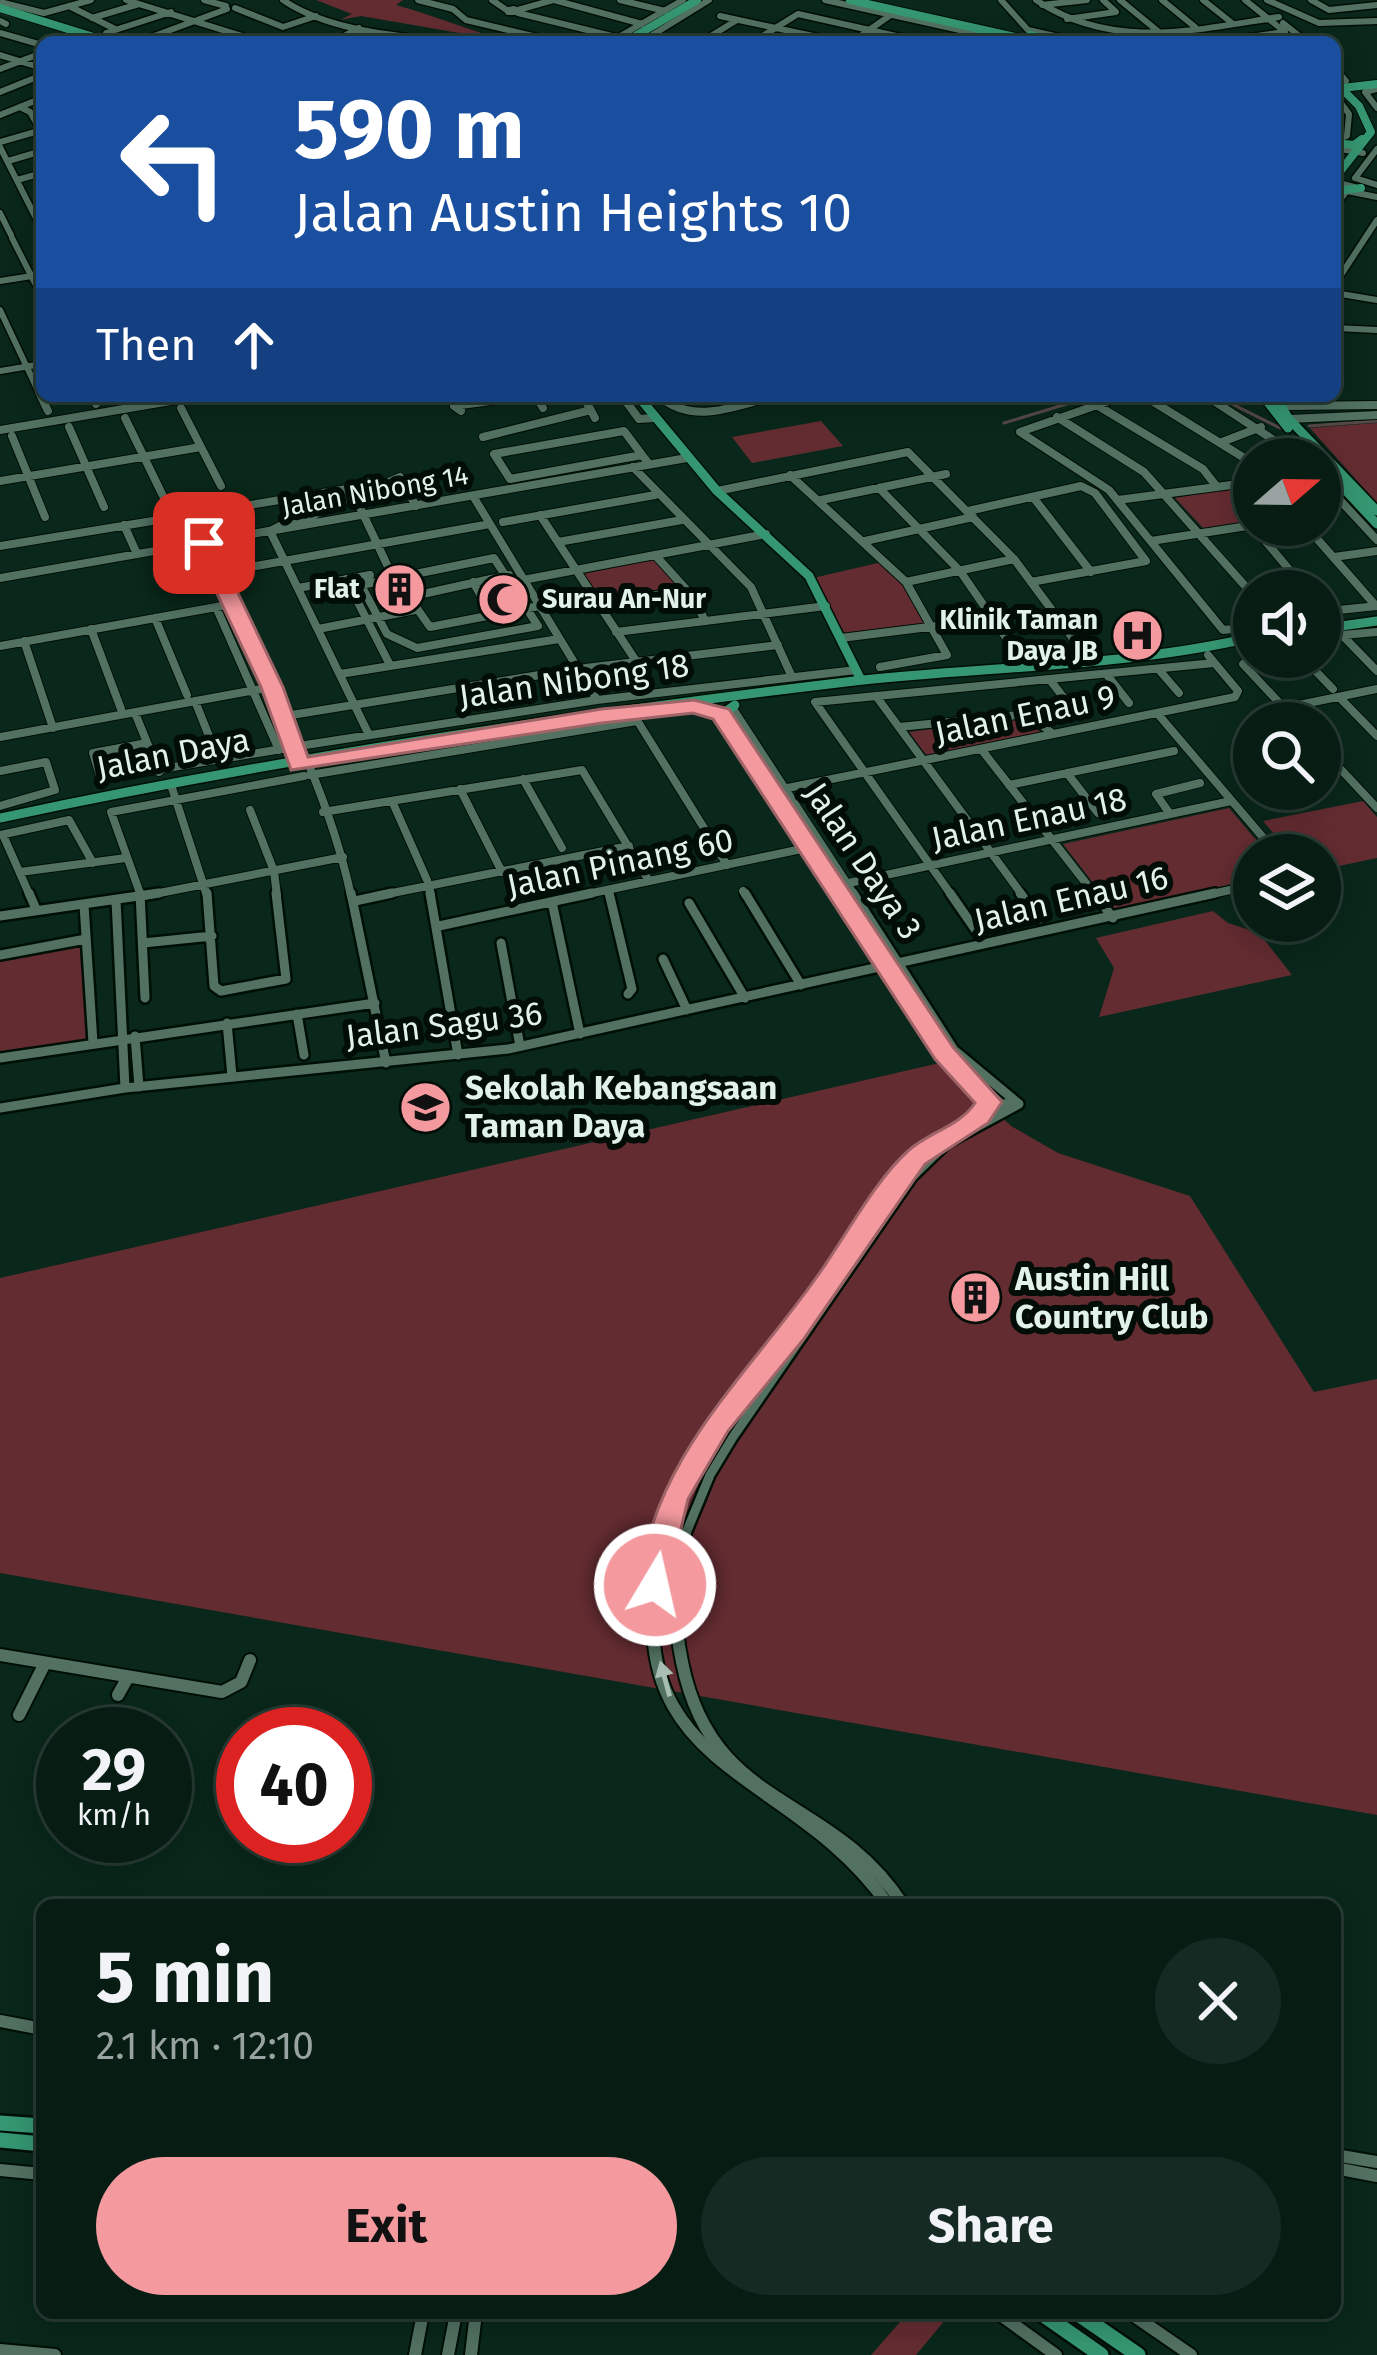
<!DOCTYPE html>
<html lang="en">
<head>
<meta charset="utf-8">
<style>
	:root { --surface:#071d14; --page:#152a22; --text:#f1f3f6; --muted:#98a2a0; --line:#283b34; --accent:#f49a9f }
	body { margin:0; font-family:"Fira Sans",sans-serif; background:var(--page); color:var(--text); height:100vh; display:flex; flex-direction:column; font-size:45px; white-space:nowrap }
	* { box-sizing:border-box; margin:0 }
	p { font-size:39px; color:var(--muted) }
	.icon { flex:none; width:66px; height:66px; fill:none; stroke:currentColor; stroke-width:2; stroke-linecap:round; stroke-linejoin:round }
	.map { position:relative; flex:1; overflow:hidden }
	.sheet { position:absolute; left:36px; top:1899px; width:1305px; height:420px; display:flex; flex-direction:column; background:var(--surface); border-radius:18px; box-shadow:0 6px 30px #0003,0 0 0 3px var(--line) }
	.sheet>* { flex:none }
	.hud { position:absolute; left:36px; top:36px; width:1305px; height:366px; border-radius:18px; box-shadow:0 6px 30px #0003,0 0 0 3px var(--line); background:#1a4fa0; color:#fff; overflow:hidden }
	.needle { width:78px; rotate:70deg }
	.controls { position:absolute; left:1233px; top:438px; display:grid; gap:24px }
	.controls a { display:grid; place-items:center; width:108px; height:108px; border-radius:50%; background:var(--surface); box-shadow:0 6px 30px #0003,0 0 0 3px var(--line); font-size:60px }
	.speed { position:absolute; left:36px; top:1707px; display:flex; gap:24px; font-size:60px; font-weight:700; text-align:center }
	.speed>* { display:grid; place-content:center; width:156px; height:156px; border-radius:50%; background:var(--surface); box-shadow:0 6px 30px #0003,0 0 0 3px var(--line); line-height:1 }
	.speed small { font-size:30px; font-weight:400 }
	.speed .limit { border:18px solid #d22; background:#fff; color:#111 }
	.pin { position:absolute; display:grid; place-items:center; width:102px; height:102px; color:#fff; margin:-51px; border-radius:24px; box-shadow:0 6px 18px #0006 }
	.me { position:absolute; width:132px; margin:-66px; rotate:9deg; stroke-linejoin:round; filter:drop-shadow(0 0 9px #0008) }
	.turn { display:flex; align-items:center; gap:42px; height:252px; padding:0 60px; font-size:54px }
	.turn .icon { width:156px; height:156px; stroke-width:2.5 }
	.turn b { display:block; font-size:84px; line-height:102px }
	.then { display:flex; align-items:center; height:114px; padding:0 60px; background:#0003; gap:24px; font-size:45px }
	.round { display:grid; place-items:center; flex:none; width:126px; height:126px; border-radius:63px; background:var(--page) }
	.headline { display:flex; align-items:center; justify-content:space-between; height:204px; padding:0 60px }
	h1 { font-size:72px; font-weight:700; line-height:90px }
	.primary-button { display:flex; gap:24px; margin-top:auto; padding:24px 60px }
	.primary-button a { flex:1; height:138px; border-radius:72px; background:var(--accent); color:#111; font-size:48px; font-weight:700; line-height:138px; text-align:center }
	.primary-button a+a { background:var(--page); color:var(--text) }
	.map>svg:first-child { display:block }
</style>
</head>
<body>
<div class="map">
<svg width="1377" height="2355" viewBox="0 0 1377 2355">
	<rect width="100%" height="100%" fill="#09271a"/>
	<path fill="#632c31" d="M316 0H403L396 5C436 16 470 31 512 42L361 16 340 20 352 14Z
		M821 421 843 446 752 463 732 437Z
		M1377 423V503L1310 428Z
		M1254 484V521L1204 529 1175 498Z
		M653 559 681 588 599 599 583 574Z
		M882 562 903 584 927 625 842 633 813 578Z
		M1026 717 1040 732 927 756 909 732Z
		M1363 801 1377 817V858L1320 870V855H1292L1263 821Z
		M1229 808 1269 855H1254V879L1114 910 1063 844Z
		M1213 911 1228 923 1259 933 1292 975 1099 1017 1114 968 1096 938Z
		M83 943 86 1040 0 1054V961Z
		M944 1062 1011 1126 1058 1153 1190 1196 1314 1392 1377 1379V1815L0 1573V1278Z
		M908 2313H951L916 2355H871Z"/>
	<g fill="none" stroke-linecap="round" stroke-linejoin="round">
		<path stroke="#564947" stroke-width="3" d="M0 12 14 16
			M80 37 95 42
			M1216 396 1280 428
			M1004 423 1093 396
			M1309 426 1377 421"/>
		<defs>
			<path id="minor-far3" d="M126 0 261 42
				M204 0 226 6
				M283 0C328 31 398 36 451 42
				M418 0 453 9 466 20 558 42
				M492 0 508 11
				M554 0 642 24
				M620 0 665 11
				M825 0 969 32 977 29
				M1001 0 1028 30 1081 42
				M1036 0C1112 51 1194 30 1279 17
				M1120 0 1171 42
				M1162 0 1195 27
				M1203 0 1232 23
				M1267 0 1319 23 1377 21
				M1311 0 1329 10 1377 5
				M0 2 44 13 91 0
				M1042 5 1087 0
				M69 6 115 29
				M235 8 283 27 316 16
				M514 9 519 12H508L509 10Z
				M518 10 553 0
				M518 13 620 38
				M720 16 841 42
				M92 18 139 4
				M1067 19 1116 12 1103 0
				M0 21 6 24
				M1283 23 1307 42
				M969 32 1005 37
				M0 33 42 45
				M335 41 359 28
				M62 42 73 38
				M130 42 106 33 171 12
				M138 42 227 9
				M202 42 225 35
				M610 42 683 0
				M641 42 709 0
				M701 42 737 20
				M753 42 798 14 923 42
				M852 42 892 14
				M1215 42 1285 32 1245 0
				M0 55 42 68
				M1335 68 1346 81
				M0 69 42 53
				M1377 89 1365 92 1377 108
				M0 92 42 75
				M1335 95 1349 114 1347 136 1335 140
				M20 107 30 112 41 131
				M0 115 42 98
				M0 142 42 130
				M0 147 42 230
				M1335 148 1363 153
				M1377 149 1355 178 1377 185
				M8 161 42 151
				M17 180 42 173
				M1335 182 1354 187
				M1335 206 1347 191 1377 197
				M0 213 11 235
				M12 238 42 297
				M0 281 32 276
				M1335 284 1377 220
				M1335 293 1377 300
				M0 310 40 395
				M1335 328 1377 330
				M0 371 42 364"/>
			<path id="minor-far2" d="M39 392 48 411
				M92 396 96 404
				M536 396 543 408
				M583 396 595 418
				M622 396 639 419 654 418
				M659 396C691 425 736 407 773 396
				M1123 396 1020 432 1109 490 1223 630 1254 627
				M1144 396 1254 464
				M1206 396 1303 459
				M1284 396 1290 406 1377 405
				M1095 404 1203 469 1217 487
				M181 408 221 486
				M461 411 454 406 519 397
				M1057 417 1144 472 1254 596
				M125 418 163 496
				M1289 419 1377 415
				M69 427 104 507
				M0 430 200 396
				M624 431 642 455 510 479 494 454Z
				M12 436 45 517
				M483 437 591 410
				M1222 442 1261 427
				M642 455 649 464
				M633 467 751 587 792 677
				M790 475 906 582 947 655 880 667
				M0 481 201 447
				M879 488 960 571 1020 658
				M351 490 270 531 369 735
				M717 491 908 452 1014 559 1089 660
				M1320 493 1349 489
				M473 496 597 700
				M355 497 390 571
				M1033 497 1091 572
				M1337 497 1377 540
				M821 500 946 474
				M1118 500 1254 482
				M968 511 1081 486 1095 493 1146 561 1031 582
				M540 515 636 661
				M298 522 400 477 416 506
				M503 522 655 495
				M124 525 137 554
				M1252 525 1307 591
				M1305 525 1376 606
				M865 541 973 517
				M1151 541 1254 525
				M558 542 682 520
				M204 543C257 657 325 773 351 896
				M0 546 353 488
				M655 555 694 598 705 621
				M1334 557 1377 551
				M494 558 538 626 417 648 387 634 361 585Z
				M217 573 490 524
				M509 575 409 597 430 627 539 606
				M0 578 687 458
				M346 579 390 665
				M523 580 766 534
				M473 582 492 615
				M906 582 1014 559
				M298 588 370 575
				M597 602 689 591
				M216 607 279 750
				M1320 612 1377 606
				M155 618 187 695
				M91 629 121 709
				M318 629 415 610
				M616 632 826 606
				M1340 633 1377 671
				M1320 637 1377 632
				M841 638 993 619
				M24 641 53 728
				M0 646 233 604
				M1254 655 1243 664 1298 723
				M1302 657 1333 689
				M1160 671 1179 693
				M340 674 559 639
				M1107 675 1129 703
				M1050 680 1074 711
				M876 696 1023 896
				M1339 697 1377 736
				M195 701 219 761
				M1284 708 1377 689
				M733 709 855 896
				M717 711 840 896
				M135 713 159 772
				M1157 713 1278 855
				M285 716 577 669 778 645
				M635 717 727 865
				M899 727 1028 714 1053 734
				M0 737 272 687
				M147 743 93 753 101 779 294 747
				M299 746 597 700 856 670
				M1320 747 1377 808
				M981 749 1096 896
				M0 771 46 762 55 790 0 806
				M1067 773 1098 813
				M310 775 637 721
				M523 779 562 848
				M1009 785 1174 751
				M172 788 207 896
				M460 789 502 872
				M773 791 1235 697 1238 691 1208 655
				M392 801 427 880
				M250 810 274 871 277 896
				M323 812 582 770 649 881
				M1170 814 1156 794 1200 783
				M0 835 69 820 93 863
				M3 835 30 896
				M20 872 126 858
				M844 884 1231 801
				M429 887 431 896
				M608 890 610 896
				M743 891 746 896
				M141 896 111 812 304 776
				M144 896 343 857
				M377 896 629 846
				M578 896 811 847
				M952 896 815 702 1214 663
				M1202 896 1254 885"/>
			<path id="minor-far1" d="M29 893 36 909
				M140 893 145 998
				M207 893 214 986 221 991 286 979 276 893
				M351 893 386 1063
				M430 893 458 1055
				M609 893 632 989 628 994
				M745 893 801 985
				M838 893 944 1053 1005 1107
				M950 893 977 932
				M1020 893 1039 919
				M1094 893 1113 918
				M116 900 125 1088
				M355 901 392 893
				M552 902 580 1034
				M689 903 745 998
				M84 905 93 1043
				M0 916 159 893
				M439 926 592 893
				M143 943 212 936
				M501 943 520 1046
				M0 955 86 939
				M663 959 687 1010
				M297 1014 304 1055
				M227 1023 232 1076
				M135 1036 139 1087
				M0 1058 375 1003
				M0 1108 125 1088 508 1049 1215 893
				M664 1538C689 1439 766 1372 823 1292 856 1245 881 1189 924 1150 950 1128 984 1118 1012 1100
				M684 1538 710 1475 733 1437 912 1177 947 1143 1019 1104 954 1050 853 893"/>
			<path id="minor" d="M665 1535C604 1777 787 1760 888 1905
				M685 1535C673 1577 673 1619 682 1662 712 1812 829 1791 903 1905
				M0 1655 222 1692 241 1682 250 1660
				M118 1695 128 1677
				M19 1715 45 1663
				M0 2021 42 2029
				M1335 2155 1377 2162
				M1335 2168 1377 2176
				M0 2170 42 2174
				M998 2313 1056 2355
				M1130 2313 1191 2355
				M0 2350 55 2355
				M415 2355 423 2313
				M448 2355 456 2313
				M471 2355 476 2313"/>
			<path id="major-far2" d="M850 0 1038 42
				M0 8 110 42
				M1030 35 1058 42
				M625 42 697 0
				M1342 88 1377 84
				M1335 143 1354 145 1362 139
				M1335 178 1371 132 1359 106 1341 88
				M1335 191 1361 188"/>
			<path id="major-far1" d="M638 396 717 491 809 576 861 680
				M1263 396 1288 428
				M1275 396 1289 419 1377 511
				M1321 464 1377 524
				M1320 629 1377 621
				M698 707 725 712 735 705
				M0 818C280 758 562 716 846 682 983 666 1120 668 1254 637"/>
			<path id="major" d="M0 2123 42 2126
				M0 2140 42 2144
				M1041 2313 1101 2355
				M1077 2313 1138 2355"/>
		</defs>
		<use href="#minor-far3" stroke="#000f06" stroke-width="9"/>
		<use href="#minor-far2" stroke="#000f06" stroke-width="10"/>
		<use href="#minor-far1" stroke="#000f06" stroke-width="14"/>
		<use href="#minor" stroke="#000f06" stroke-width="16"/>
		<use href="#major-far2" stroke="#000f06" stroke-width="10"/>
		<use href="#major-far1" stroke="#000f06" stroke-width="12"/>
		<use href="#major" stroke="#000f06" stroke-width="20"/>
		<use href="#minor-far3" stroke="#527161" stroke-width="6"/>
		<use href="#minor-far2" stroke="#527161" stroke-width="8"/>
		<use href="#minor-far1" stroke="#527161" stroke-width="9"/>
		<use href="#minor" stroke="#527161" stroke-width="12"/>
		<use href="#major-far2" stroke="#359771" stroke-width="8"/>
		<use href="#major-far1" stroke="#359771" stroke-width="9"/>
		<use href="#major" stroke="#359771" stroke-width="15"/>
	</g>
	<defs><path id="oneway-solid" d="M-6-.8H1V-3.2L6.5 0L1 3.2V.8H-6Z" transform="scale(3)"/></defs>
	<use fill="#a8beb3" href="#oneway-solid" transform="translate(665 1679) rotate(-105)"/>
	<path fill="#f49a9f" stroke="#9f6467" stroke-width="3" d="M196 539 214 543 283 687 308 757 602 709 694 700 729 709 953 1047 1002 1102 988 1123 925 1164 803 1340 728 1431 688 1499 666 1593 655 1597 639 1585C653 1458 746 1377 816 1278 843 1241 875 1180 908 1151 927 1133 960 1126 975 1103L935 1059 713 719 693 713 602 723 291 770 261 687 193 543Z"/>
	<defs>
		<symbol id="building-disc" viewBox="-11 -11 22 22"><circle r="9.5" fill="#f49a9f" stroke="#030d08"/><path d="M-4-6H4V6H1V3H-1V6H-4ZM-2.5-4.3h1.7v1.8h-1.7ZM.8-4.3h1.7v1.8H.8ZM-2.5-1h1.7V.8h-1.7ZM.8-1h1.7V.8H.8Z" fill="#111"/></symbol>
		<symbol id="mosque-disc" viewBox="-11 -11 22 22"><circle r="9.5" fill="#f49a9f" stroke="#030d08"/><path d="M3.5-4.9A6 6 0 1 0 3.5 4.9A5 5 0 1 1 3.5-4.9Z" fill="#111"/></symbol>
		<symbol id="hospital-disc" viewBox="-11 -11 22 22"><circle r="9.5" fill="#f49a9f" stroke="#030d08"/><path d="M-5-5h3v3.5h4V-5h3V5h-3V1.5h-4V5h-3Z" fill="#111"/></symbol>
		<symbol id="school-disc" viewBox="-11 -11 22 22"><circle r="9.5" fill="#f49a9f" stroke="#030d08"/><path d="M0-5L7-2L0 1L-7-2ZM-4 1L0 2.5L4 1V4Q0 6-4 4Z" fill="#111"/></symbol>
	</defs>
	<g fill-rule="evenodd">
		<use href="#building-disc" x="370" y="560" width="59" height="59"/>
		<use href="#mosque-disc" x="474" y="570" width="59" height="59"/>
		<use href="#hospital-disc" x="1108" y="606" width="59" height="59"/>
		<use href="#school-disc" x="396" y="1078" width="59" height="59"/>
		<use href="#building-disc" x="946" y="1268" width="59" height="59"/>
	</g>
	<g text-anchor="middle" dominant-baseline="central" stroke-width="12" stroke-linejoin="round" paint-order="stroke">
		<g font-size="27" fill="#e1f2e9" stroke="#030d08">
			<text transform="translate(375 491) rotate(-10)">Jalan Nibong 14</text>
		</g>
		<g font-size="27" font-weight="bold" fill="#e1f2e9" stroke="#030d08" text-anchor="end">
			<text x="360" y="589">Flat</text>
			<text x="542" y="599" text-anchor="start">Surau An-Nur</text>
			<text x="1098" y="620">Klinik Taman<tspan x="1098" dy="31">Daya JB</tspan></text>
		</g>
		<g font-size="33" fill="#e1f2e9" stroke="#030d08">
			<text transform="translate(574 681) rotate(-8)">Jalan Nibong 18</text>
			<text transform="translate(1025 715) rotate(-12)">Jalan Enau 9</text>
			<text transform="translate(173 754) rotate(-11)">Jalan Daya</text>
			<text transform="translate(1029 819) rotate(-12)">Jalan Enau 18</text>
			<text transform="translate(863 861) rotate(56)">Jalan Daya 3</text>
			<text transform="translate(620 863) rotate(-12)">Jalan Pinang 60</text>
			<text transform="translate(1071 899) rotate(-13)">Jalan Enau 16</text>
			<text transform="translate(444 1025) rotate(-7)">Jalan Sagu 36</text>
		</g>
		<g font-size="33" font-weight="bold" fill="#e1f2e9" stroke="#030d08" text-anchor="start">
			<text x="465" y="1088">Sekolah Kebangsaan<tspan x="465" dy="38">Taman Daya</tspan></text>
			<text x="1015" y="1279">Austin Hill<tspan x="1015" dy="38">Country Club</tspan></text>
		</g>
	</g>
</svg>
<div class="controls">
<a><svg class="needle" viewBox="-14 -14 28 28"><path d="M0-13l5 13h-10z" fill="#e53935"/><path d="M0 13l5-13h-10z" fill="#98a2a0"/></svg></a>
<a><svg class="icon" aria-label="sound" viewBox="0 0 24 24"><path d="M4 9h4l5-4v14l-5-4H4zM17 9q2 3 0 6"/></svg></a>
<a><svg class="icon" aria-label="search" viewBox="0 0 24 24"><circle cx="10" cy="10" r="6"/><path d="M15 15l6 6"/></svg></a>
<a><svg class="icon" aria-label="layers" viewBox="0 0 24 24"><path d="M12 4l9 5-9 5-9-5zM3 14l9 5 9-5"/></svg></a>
</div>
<div class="speed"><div>29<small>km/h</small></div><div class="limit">40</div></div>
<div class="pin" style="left:204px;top:543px;background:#d93025"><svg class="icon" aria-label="arrive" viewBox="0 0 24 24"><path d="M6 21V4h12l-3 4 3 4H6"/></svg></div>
<svg class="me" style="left:655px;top:1585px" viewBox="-20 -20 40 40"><circle r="17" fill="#f49a9f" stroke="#fff" stroke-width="3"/><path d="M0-11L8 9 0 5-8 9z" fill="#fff"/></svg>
<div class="hud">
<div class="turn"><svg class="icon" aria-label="left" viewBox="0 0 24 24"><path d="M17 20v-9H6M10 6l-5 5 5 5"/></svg><div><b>590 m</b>Jalan Austin Heights 10</div></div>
<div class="then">Then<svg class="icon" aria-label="ahead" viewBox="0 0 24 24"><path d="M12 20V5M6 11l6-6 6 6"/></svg></div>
</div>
<section class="sheet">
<div class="headline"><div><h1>5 min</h1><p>2.1 km · 12:10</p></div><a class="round"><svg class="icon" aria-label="close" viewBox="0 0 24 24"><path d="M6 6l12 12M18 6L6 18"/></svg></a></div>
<div class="primary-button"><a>Exit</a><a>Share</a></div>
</section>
</div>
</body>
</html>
